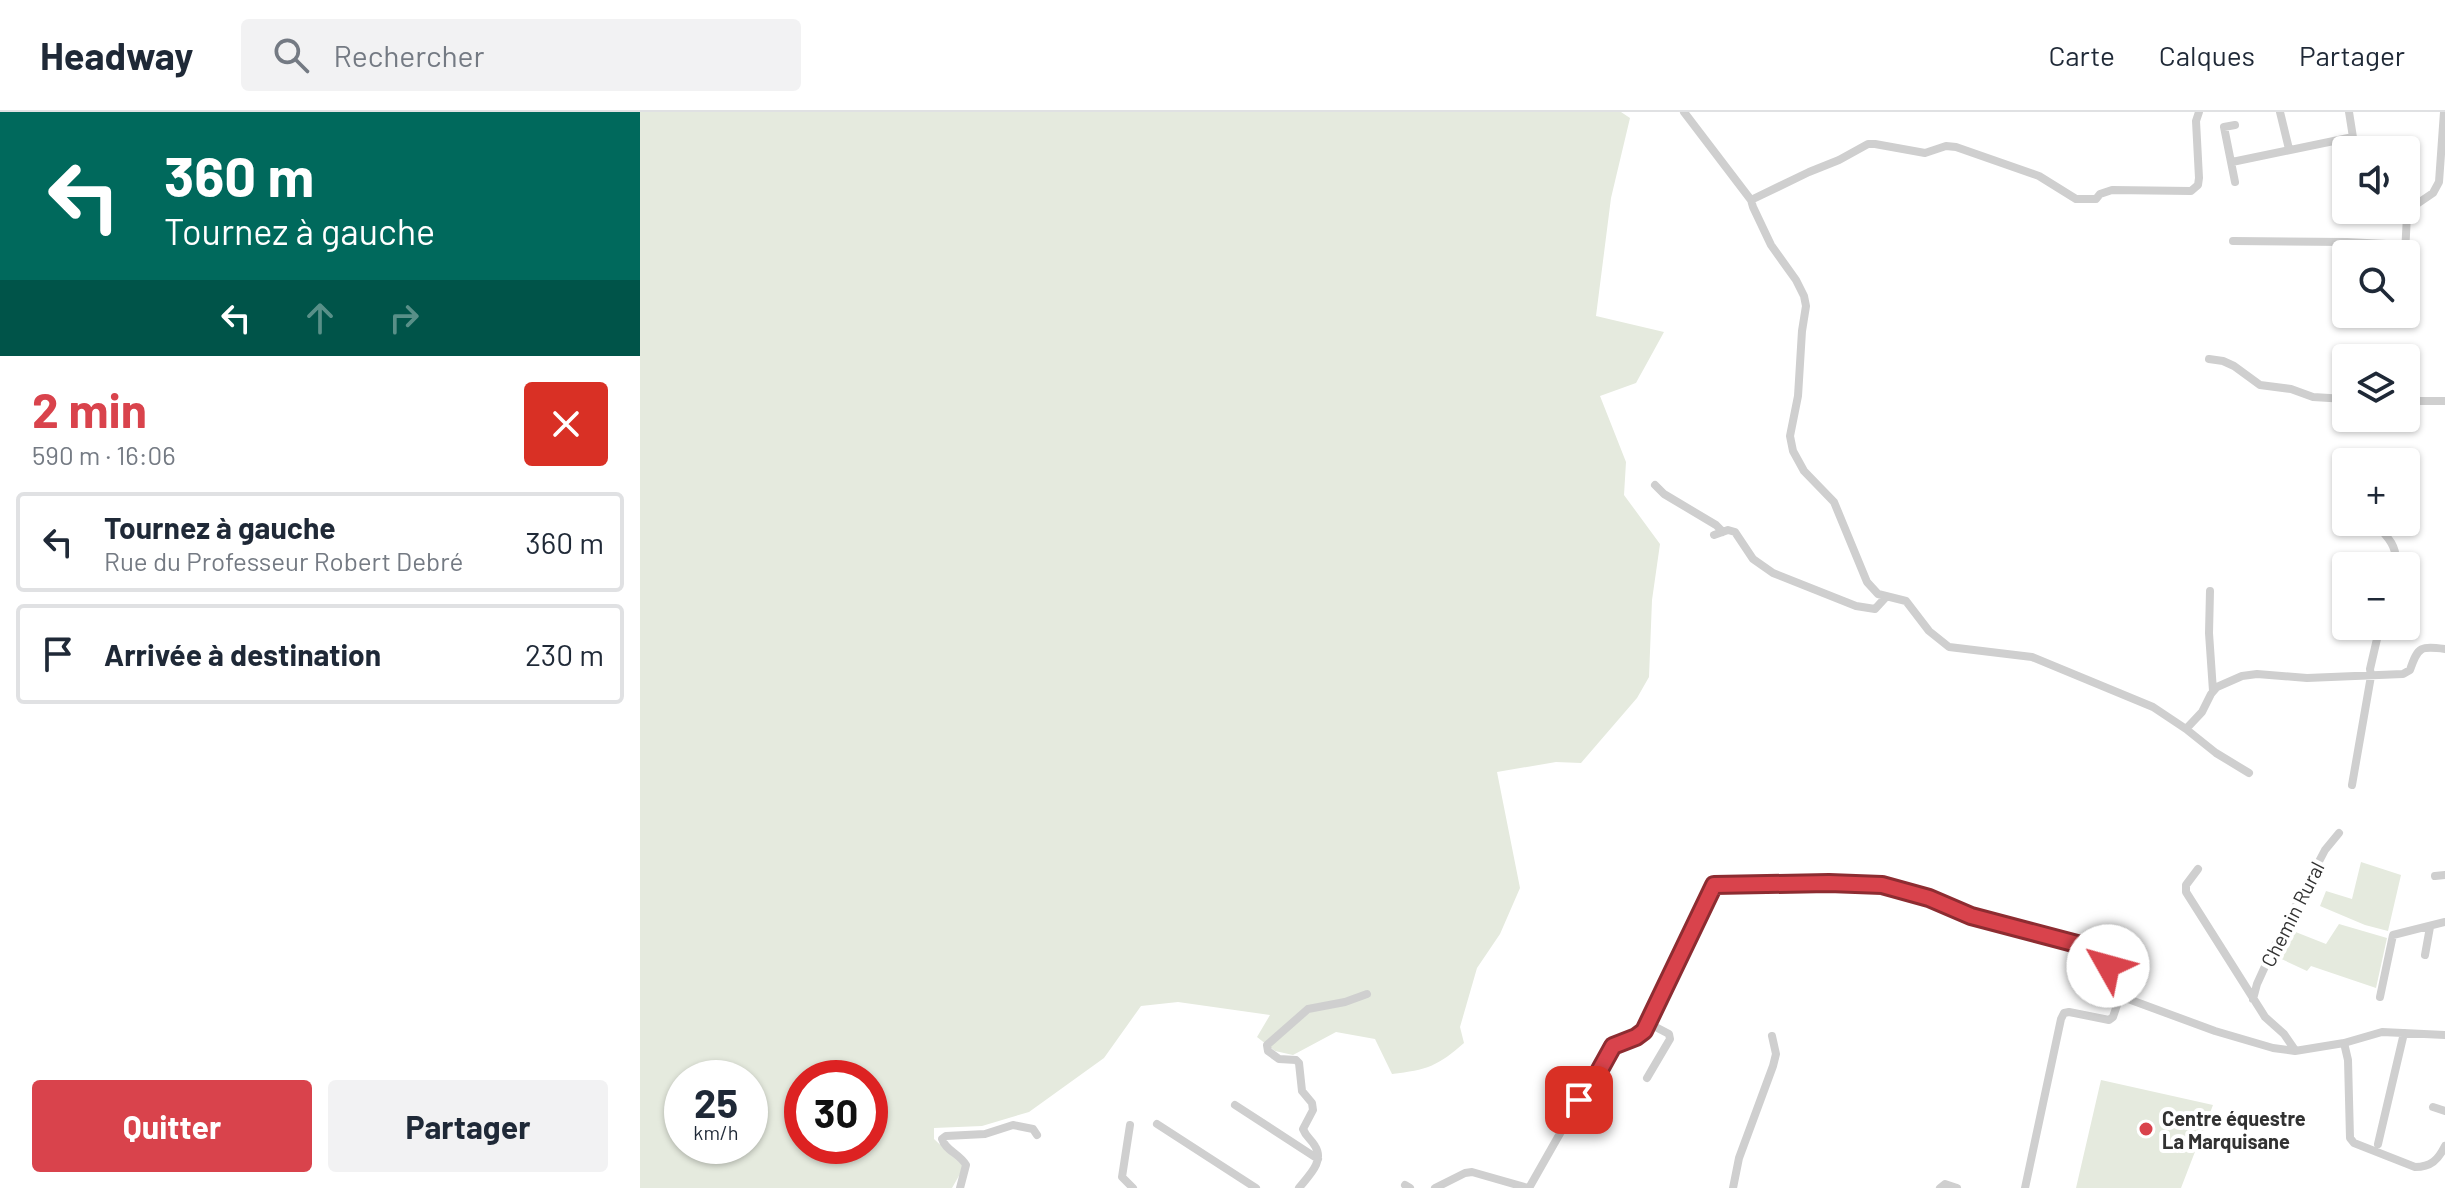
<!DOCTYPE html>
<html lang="fr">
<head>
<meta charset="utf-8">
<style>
	:root { --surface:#fff; --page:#f2f2f3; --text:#1f2937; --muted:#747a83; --line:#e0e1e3; --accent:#d9434c }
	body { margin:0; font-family:Barlow,sans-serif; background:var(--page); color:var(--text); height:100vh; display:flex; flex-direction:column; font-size:30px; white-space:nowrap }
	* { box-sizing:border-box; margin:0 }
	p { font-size:26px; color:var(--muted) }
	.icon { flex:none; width:44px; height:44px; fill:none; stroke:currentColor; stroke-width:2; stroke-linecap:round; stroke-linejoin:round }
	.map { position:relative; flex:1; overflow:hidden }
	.drawer { display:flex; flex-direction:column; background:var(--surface); width:640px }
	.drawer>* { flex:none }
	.guide { background:#00695c; color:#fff; overflow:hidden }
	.tools { position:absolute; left:1692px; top:24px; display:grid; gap:16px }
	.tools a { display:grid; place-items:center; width:88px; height:88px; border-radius:8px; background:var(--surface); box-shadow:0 2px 6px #0004; font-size:40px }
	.speed { position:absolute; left:24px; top:948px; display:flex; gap:16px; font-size:40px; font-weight:700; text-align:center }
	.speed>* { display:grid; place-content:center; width:104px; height:104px; border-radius:50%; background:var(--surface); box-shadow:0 2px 6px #0004; line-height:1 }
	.speed small { font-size:20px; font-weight:400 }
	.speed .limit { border:12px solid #d22; background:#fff; color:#111 }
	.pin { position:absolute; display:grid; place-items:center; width:68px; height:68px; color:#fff; margin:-34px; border-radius:16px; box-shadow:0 4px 12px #0006 }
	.me { position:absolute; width:88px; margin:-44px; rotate:308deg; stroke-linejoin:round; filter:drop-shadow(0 0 6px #0008) }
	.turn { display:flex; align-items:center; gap:28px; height:168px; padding:0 32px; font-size:36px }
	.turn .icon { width:104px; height:104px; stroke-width:2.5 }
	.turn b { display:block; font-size:56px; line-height:68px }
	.lanes { display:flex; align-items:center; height:76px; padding:0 32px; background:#0003; justify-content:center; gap:40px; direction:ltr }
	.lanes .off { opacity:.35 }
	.round { display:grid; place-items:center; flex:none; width:84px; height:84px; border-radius:8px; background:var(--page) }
	.headline { display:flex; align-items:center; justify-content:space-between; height:136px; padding:0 32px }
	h1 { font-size:48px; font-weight:700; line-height:60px; color:var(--accent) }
	.primary-button { display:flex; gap:16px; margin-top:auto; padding:16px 32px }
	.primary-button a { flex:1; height:92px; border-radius:8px; background:var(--accent); color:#fff; font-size:32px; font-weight:700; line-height:92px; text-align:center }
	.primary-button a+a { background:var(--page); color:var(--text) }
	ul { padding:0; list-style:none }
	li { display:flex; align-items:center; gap:24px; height:100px; margin:0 16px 12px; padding:0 16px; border:4px solid var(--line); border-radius:8px }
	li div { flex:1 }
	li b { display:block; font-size:30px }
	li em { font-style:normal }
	header { display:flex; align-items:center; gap:48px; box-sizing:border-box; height:112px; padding:0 40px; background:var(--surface); border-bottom:2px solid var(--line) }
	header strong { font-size:38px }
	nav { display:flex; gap:44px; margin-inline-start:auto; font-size:28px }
	.search { width:560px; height:72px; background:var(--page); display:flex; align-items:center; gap:20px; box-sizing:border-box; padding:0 28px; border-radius:8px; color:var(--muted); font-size:30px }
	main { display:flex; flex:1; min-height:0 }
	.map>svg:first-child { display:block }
</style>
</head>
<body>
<header>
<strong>Headway</strong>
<div class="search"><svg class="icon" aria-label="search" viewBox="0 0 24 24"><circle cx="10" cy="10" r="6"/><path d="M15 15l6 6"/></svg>Rechercher</div>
<nav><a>Carte</a><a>Calques</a><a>Partager</a></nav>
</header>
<main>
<section class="drawer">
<div class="guide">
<div class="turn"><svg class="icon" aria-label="left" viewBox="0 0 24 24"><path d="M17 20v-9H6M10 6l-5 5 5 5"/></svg><div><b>360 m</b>Tournez à gauche</div></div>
<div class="lanes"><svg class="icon" aria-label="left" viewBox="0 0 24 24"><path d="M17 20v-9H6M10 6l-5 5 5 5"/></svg><svg class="icon off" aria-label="ahead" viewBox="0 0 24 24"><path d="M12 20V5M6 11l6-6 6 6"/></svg><svg class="icon off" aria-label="right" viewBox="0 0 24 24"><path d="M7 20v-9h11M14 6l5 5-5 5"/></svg></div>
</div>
<div class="headline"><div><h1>2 min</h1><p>590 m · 16:06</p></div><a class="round" style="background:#d93025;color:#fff"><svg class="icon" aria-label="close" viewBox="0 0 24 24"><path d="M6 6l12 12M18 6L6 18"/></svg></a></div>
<ul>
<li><svg class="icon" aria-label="left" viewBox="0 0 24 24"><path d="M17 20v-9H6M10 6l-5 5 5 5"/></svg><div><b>Tournez à gauche</b><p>Rue du Professeur Robert Debré</p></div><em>360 m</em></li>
<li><svg class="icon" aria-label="arrive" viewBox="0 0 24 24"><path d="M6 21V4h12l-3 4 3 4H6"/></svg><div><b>Arrivée à destination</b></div><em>230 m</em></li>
</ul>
<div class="primary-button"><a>Quitter</a><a>Partager</a></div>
</section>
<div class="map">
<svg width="1805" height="1076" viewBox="0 0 1805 1076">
	<rect width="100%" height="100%" fill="#fff"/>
	<path fill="#e5eade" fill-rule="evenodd" d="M0 0H981L990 6 971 86 956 204 1024 220 996 271 960 284 986 350 984 383 1020 432 1012 488 1009 565 997 586 941 651 916 650 857 660 880 776 860 822 837 856 820 915 824 931C798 954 787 958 752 962L735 927 696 920 653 943 635 939 617 925 630 903 538 890 501 894 464 946 389 1000 342 1014 294 1016V1027L324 1055 312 1076H0ZM42 966H110V1034H42ZM162 966H230V1034H162Z
		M1721 750 1761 763 1748 819 1725 813 1680 794 1686 779 1712 787Z
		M1699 812 1747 826 1736 876 1671 854 1667 859 1635 844 1648 817 1686 832Z
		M1461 968 1573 993 1541 1076H1436Z"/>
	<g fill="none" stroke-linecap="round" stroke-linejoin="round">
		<path stroke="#cfcfcf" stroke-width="8" d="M1044 0 1111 88 1113 95 1131 133 1156 168 1164 184 1166 194 1162 219 1158 284 1150 324 1153 339 1164 359 1194 390 1227 470 1238 482 1266 489 1289 519 1309 535 1392 545 1513 595 1546 617 1562 600 1571 582 1577 575 1602 564 1617 562 1667 566 1763 562 1770 558C1778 534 1781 534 1805 537
			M1640 0 1649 37
			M1709 0 1715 38
			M1595 13 1584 15 1595 70
			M1592 50 1713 25
			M1111 88 1169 60 1199 48 1228 32H1235L1285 41 1306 34 1316 35 1399 64 1436 87H1456L1460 82 1472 78 1551 79 1558 73 1559 66 1556 9 1559 0
			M1593 129 1707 130 1766 133
			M1765 142 1767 103 1771 96 1793 81 1799 70 1804 0
			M1569 247 1583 249 1594 254 1620 273 1651 277 1673 285 1706 287
			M1766 289H1805
			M1015 373 1024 382 1076 413 1083 420
			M1699 375 1706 383
			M1733 410C1746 423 1759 434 1755 454
			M1074 423 1088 418 1095 420 1113 447 1133 461 1216 494 1235 497 1246 485
			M1570 479 1569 521 1573 579
			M1546 617 1576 641 1609 661
			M1712 673 1731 564 1730 557 1740 514
			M1558 757 1546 773V780L1625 905 1644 922 1655 938
			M1795 764 1805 763
			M1785 843 1790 815
			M1740 885 1753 823 1805 810
			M1613 887 1617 872 1632 839 1685 738 1699 721
			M1704 931 1708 948 1710 1026 1714 1031 1775 1055C1791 1055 1798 1048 1805 1034
			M1007 966 1030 927 1029 922 1008 911
			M595 993 678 1047
			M1793 995 1805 999
			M517 1012 616 1076
			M490 1013 482 1065 493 1076
			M1738 1032 1764 921
			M765 1073 770 1076
			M320 1076 326 1053C320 1042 305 1038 302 1027L306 1024 345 1022 373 1013 393 1017 397 1023
			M659 1076C668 1064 685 1050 675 1034 671 1027 666 1025 663 1017L673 998 672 991 662 979 659 951 656 948 639 947 628 939 627 933 668 897 705 890 727 882
			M795 1076 825 1061 832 1060 888 1076
			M889 1076 939 988 947 981 968 940C977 928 992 928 1004 919L1074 773 1189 771 1242 773 1289 786 1331 804 1456 837 1466 845 1480 884 1575 919 1633 936 1655 939 1704 931 1742 920 1805 923
			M1093 1076 1099 1046 1133 954 1136 942 1132 924
			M1300 1076 1305 1072 1317 1076
			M1385 1076 1421 907 1424 901 1429 900 1469 908 1473 905 1480 884"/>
	</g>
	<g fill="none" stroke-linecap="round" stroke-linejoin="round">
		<defs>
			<path id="route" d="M939 988 947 981 973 934 996 925 1004 919 1074 773 1189 771 1242 773 1289 786 1331 804 1456 837 1464 841 1468 854"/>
		</defs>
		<use href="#route" stroke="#8d2c31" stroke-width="20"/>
		<use href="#route" stroke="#d9434c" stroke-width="14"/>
	</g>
	<circle fill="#d9434c" stroke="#fff" stroke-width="3" cx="1506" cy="1017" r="8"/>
	<g text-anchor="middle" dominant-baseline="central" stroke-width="8" stroke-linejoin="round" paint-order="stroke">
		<g font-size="20" fill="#323232" stroke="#fff">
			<text transform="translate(1652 802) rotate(-63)">Chemin Rural</text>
		</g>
		<g font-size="20" font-weight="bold" fill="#323232" stroke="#fff" text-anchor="start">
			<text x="1522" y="1006">Centre équestre<tspan x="1522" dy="23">La Marquisane</tspan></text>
		</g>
	</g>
</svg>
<div class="tools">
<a><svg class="icon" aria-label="sound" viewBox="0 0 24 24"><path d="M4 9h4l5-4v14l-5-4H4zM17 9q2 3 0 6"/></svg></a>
<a><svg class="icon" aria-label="search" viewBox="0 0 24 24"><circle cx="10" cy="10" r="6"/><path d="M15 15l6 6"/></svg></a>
<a><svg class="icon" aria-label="layers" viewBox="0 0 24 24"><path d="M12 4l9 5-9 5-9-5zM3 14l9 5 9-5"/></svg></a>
<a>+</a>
<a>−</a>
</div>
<div class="speed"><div>25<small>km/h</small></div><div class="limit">30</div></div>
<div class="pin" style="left:939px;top:988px;background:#d93025"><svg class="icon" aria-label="arrive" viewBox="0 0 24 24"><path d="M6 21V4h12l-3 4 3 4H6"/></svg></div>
<svg class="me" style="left:1468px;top:854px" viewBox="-20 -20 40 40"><circle r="19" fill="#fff"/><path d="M0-13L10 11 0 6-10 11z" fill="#d9434c"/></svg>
</div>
</main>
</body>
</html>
